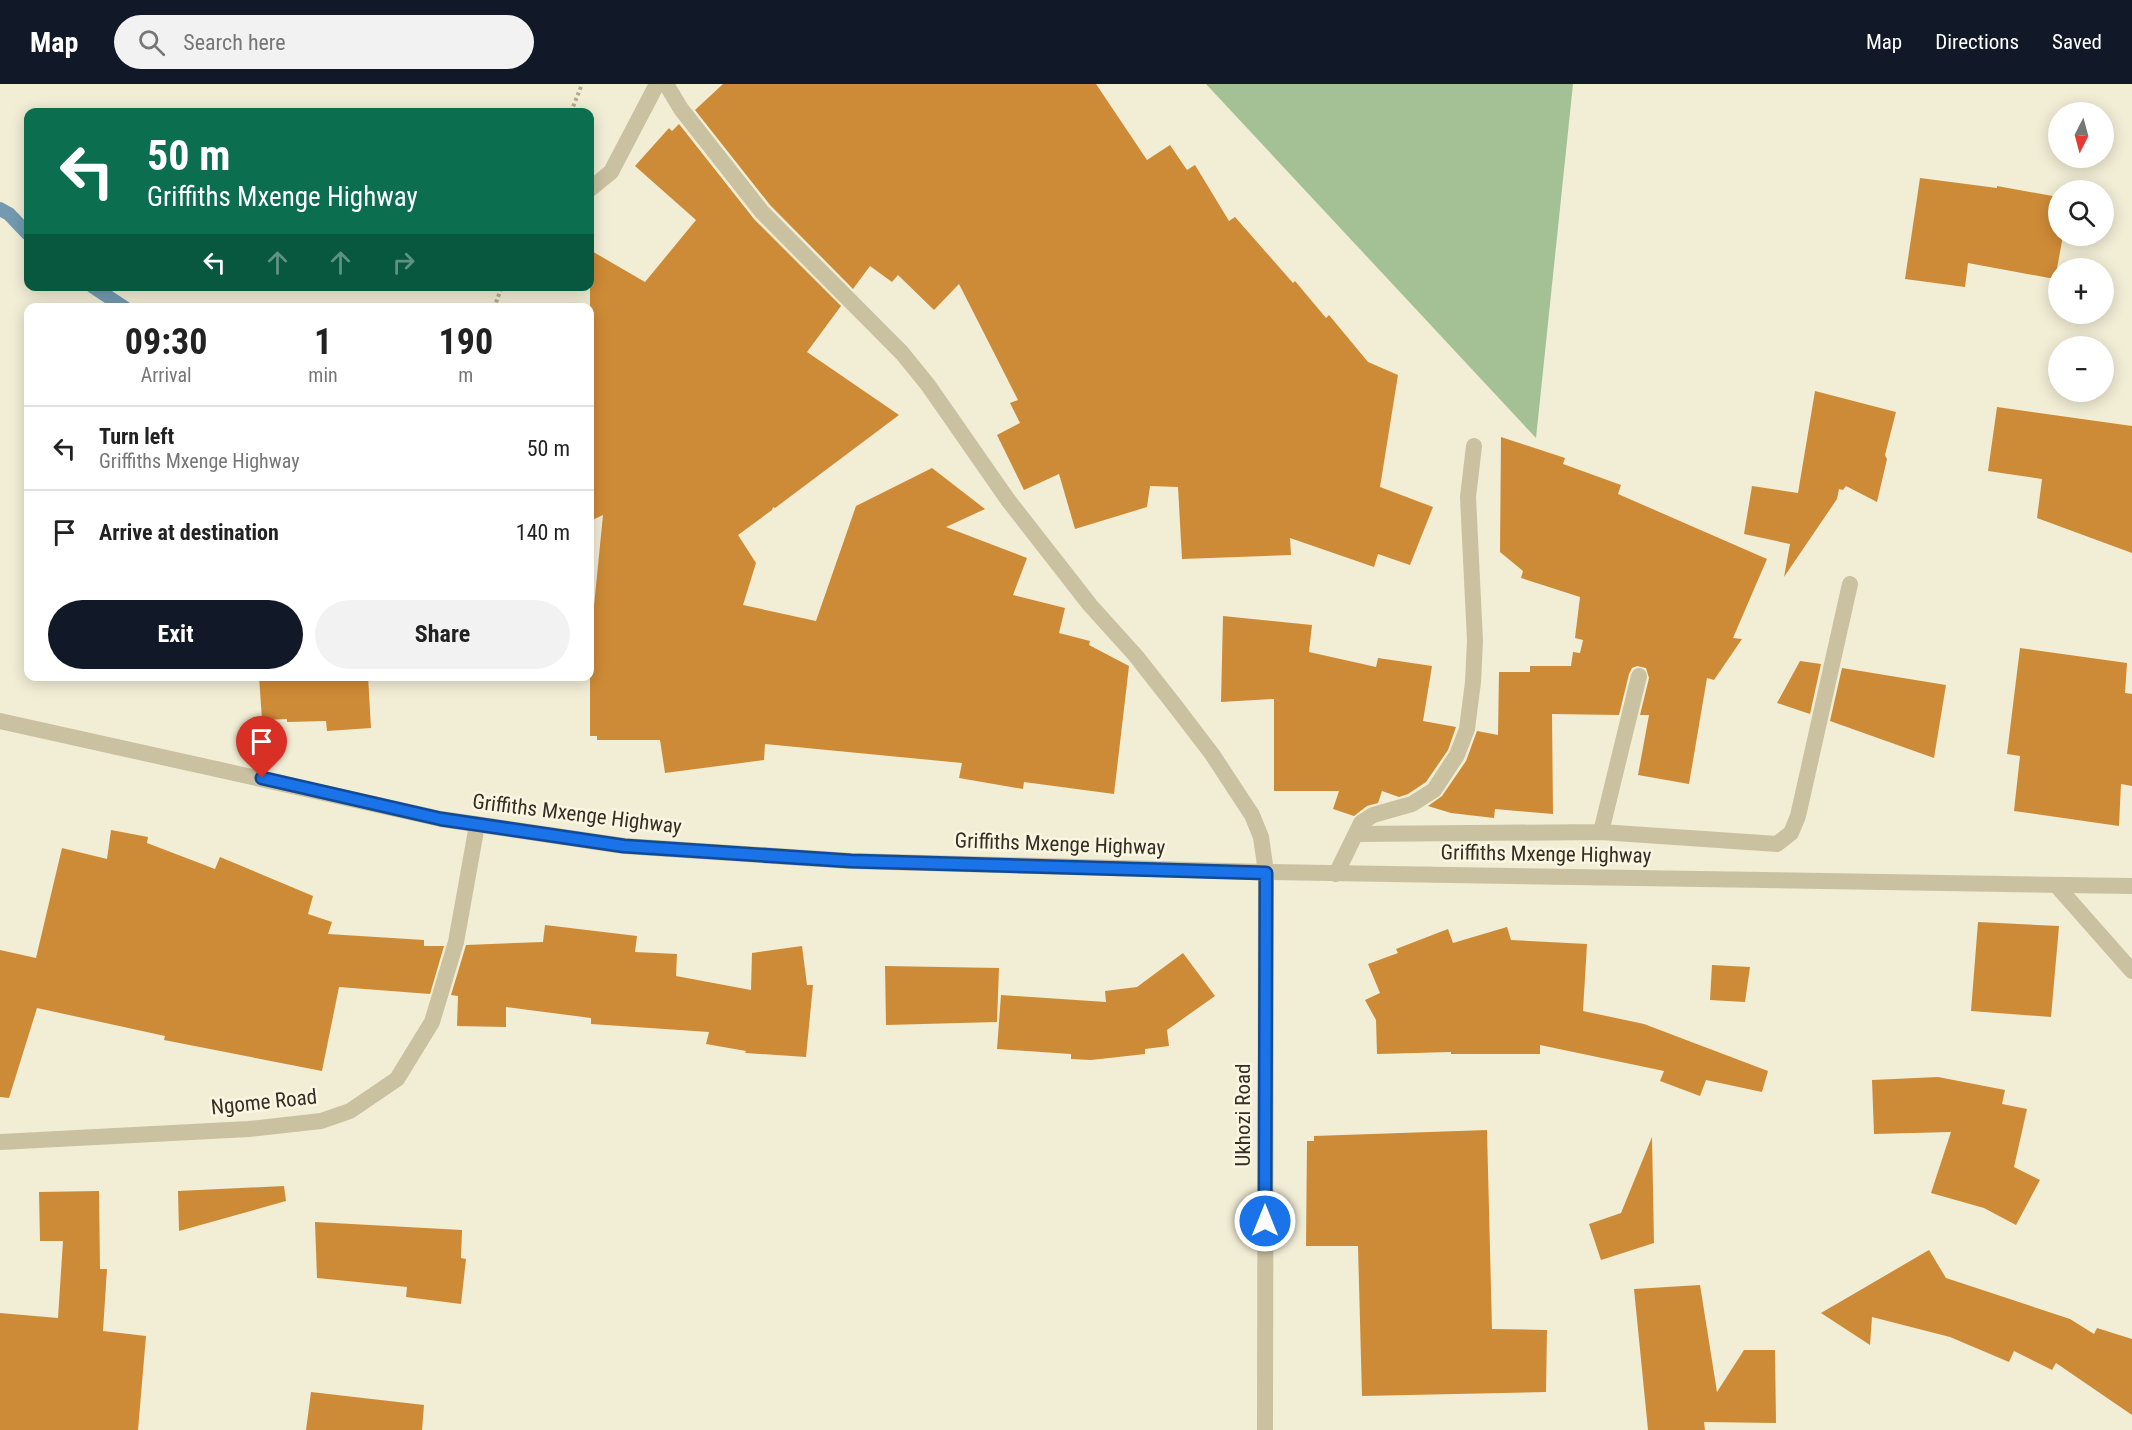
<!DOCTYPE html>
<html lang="en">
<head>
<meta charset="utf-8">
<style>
	:root { --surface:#fff; --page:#f2f2f2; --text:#222; --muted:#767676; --line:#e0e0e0; --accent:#111827 }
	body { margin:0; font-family:"Roboto Condensed",sans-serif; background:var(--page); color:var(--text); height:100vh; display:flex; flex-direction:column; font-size:22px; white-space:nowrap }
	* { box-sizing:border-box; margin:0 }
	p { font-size:20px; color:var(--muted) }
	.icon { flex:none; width:33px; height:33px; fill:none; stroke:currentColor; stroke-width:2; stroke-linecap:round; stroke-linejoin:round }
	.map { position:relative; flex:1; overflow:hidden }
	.panel { position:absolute; left:24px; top:219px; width:570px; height:378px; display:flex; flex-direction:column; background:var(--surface); border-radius:12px; box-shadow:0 3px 15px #0003 }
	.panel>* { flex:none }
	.top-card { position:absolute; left:24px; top:24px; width:570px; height:183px; border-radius:12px; box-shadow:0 3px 15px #0003; background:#0b6e4f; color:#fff; overflow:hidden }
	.needle { width:39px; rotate:186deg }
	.controls { position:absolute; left:2048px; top:18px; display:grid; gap:12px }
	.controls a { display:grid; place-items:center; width:66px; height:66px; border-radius:50%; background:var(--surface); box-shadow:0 3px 15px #0003; font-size:30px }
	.pin { position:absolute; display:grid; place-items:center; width:51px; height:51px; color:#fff; margin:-62px -26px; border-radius:50% 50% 50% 0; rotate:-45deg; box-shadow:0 0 6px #0007 }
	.pin .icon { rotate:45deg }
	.me { position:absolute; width:66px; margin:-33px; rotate:0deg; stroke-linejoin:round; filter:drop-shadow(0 0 4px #0008) }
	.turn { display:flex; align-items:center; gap:21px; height:126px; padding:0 24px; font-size:27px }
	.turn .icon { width:78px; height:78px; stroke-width:2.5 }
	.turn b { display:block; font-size:42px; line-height:51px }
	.lanes { display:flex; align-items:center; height:57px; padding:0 24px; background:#0003; justify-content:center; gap:30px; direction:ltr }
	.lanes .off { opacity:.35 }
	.eta { display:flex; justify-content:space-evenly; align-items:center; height:102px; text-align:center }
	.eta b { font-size:36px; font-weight:700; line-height:42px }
	.primary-button { display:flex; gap:12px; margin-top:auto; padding:12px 24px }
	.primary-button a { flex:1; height:69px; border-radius:36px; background:var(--accent); color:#fff; font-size:24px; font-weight:700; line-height:69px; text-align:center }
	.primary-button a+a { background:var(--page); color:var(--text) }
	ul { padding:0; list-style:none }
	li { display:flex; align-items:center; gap:18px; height:84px; padding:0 24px; border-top:2px solid var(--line) }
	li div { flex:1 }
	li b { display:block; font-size:22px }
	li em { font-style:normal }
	header { display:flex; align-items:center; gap:36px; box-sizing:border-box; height:84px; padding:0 30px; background:var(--accent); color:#fff }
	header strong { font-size:28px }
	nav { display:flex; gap:33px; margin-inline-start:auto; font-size:21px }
	.search { width:420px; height:54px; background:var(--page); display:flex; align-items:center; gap:15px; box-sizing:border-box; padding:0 21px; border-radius:33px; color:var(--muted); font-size:22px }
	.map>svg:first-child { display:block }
</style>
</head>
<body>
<header>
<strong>Map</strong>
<div class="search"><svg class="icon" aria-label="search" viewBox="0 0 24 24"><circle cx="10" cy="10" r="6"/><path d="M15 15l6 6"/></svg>Search here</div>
<nav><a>Map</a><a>Directions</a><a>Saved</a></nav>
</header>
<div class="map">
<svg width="2132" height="1346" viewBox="0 0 2132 1346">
	<rect width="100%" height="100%" fill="#f2edd5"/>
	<path fill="#a4c195" d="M1206 0H1573L1536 354Z"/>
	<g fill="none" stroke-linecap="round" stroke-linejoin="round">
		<path stroke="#739ab0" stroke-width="14" d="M0 125 9 130 28 150
			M92 202 125 224"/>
	</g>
	<path fill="#ce8b37" d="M723 0H1096L1147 76 1170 61 1187 86 1195 81 1229 137 1235 133 1293 199 1295 197 1326 234 1329 231 1368 278 1398 291 1380 403 1433 423 1410 481 1378 470 1374 483 1290 454 1291 471 1182 475 1178 403 1150 402 1147 423 1075 445 1059 390 1024 406 997 351 1020 339 1010 319 1018 316 959 200 934 226 898 191 892 198 870 182 853 205 770 121 695 26Z
		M679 40 754 135 841 222 807 268 899 331 775 424 773 423 772 426 738 451 756 479 743 521 816 537 856 422 932 384 985 425 946 443 1027 474 1013 511 1065 524 1059 549 1090 557 1089 561 1129 582 1114 710 1024 698 1023 705 959 694 962 679 765 660 764 676 665 689 660 656H597V652H590V532H593L603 431 590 437V166L645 198 696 136 635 82 669 44 672 47Z
		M1920 94 1997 104V102L2058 113V152H2063L2055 195 1968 179 1965 203 1905 195Z
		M1815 307 1896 328 1885 371 1887 375 1877 418 1846 402 1843 406 1839 405 1837 415 1784 493 1790 460 1744 450 1752 402 1798 409Z
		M1997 323 2132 342V469L2037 434 2042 395 1988 387Z
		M1501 353 1565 374 1563 380 1621 401 1618 410 1767 475 1733 554 1742 555 1714 596 1707 594 1689 700 1638 691 1649 631H1640L1649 594 1646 584 1637 582 1632 584 1629 590 1619 631 1552 630 1553 730 1495 725 1494 734 1451 729 1428 722 1442 712 1466 677 1477 647 1498 651 1499 588H1530V582H1571L1573 568 1580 569 1583 556 1575 554 1580 513 1521 494 1523 487 1500 468Z
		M1223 532 1312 541 1309 568 1376 583 1378 574 1432 582 1423 637 1456 643 1448 666 1426 698 1408 710 1399 713 1382 707 1378 719 1367 722 1354 732 1333 725 1339 707H1274V615L1221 618Z
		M2020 564 2127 579 2125 609 2132 610V702L2121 700 2119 742 2014 727 2020 672 2007 670Z
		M1800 577 1821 580 1810 630 1777 619Z
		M1842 584 1946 601 1934 674 1830 637Z
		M259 592H368L371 644 327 647 326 637 287 638V635L262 636Z
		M111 746 148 753 147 759 215 785 220 773 313 812 308 830 332 838 328 850 424 856V862H444L430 910 339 903 322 987 164 956 165 952 37 924 9 1014 0 1013V866L36 874 62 764 107 775Z
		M1978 838 2059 842 2051 933 1971 927Z
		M545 841 637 852 635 868 677 870 676 892 751 906 752 869 802 862 807 901H813L806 973 745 969 746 967 706 960 709 948 591 940V934L506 923V943L457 942 458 912 451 911 466 861 543 858Z
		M1507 843 1511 856 1587 860 1583 927 1644 940 1768 987 1762 1008 1706 996 1700 1012 1660 997 1664 987 1540 961V970H1451V968L1377 970 1376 936 1365 916 1380 909 1368 880 1398 869 1396 865 1448 845 1453 859Z
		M1183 869 1215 912 1167 946 1169 962 1145 965V970L1091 976 1071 975V970L997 965 1001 911 1106 918 1105 907 1137 903Z
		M1712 881 1750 883 1745 918 1710 916Z
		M885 882 999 884 997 938 886 941Z
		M1938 993 2005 1006 2002 1020 2027 1025 2014 1083 2040 1096 2016 1141 1984 1124 1931 1109 1951 1048 1874 1050 1872 996Z
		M1487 1046 1492 1245 1547 1246 1546 1308 1362 1312 1358 1162H1306L1307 1057H1314V1052Z
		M1652 1053 1654 1159 1601 1176 1589 1140 1621 1129Z
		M284 1102 286 1117 179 1147 178 1107Z
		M99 1107 100 1185H107L103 1247 146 1252 138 1346H0V1229L58 1234 63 1157H40L39 1108Z
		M315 1138 462 1146 461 1174 466 1175 461 1220 406 1213 407 1203 317 1194Z
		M1929 1166 1946 1194 2070 1235 2094 1250 2097 1244 2132 1255V1331L2056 1279 2052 1286 2014 1267 2009 1278 1950 1253 1872 1233 1870 1261 1821 1229Z
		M1700 1201 1717 1308 1744 1266H1775L1776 1339 1704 1338 1705 1346H1648L1634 1205Z
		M311 1308 424 1321 422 1346H306Z"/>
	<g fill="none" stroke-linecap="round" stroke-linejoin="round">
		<path stroke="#b6ab8b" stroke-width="4" stroke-dasharray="3 3" stroke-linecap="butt" d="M571 28 582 0
			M494 224 502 202"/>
		<path stroke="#cac1a1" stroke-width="16" d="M590 105 611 88 657 0
			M1601 748 1777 760 1791 749 1798 732 1850 500
			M1356 750 1601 748 1639 592
			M1336 790 1361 739 1373 731 1412 720 1434 706 1457 671 1467 645 1473 598 1475 557 1468 413 1474 362"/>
		<path stroke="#cac1a1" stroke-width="16" d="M666 0 681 25 762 128 902 269 928 301 1008 416 1090 521 1136 572 1176 623 1212 670 1252 731 1261 753 1266 788 1265 1346
			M2056 801 2132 887
			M0 1058 249 1045 321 1037 350 1027 397 995 432 938 456 858 477 741"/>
		<path stroke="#cac1a1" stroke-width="16" d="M0 637 441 735 624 762 851 777 1266 788 2132 802"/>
	</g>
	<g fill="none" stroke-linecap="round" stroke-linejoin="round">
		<defs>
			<path id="route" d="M262 694 441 735 624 762 851 777 1266 789 1265 1137"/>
		</defs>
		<use href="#route" stroke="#114b97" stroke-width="15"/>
		<use href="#route" stroke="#1a73e8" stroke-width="10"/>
	</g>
	<g text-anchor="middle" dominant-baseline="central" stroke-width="5" stroke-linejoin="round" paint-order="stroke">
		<g font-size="21" fill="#342e24" stroke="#faf6e1">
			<text transform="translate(577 730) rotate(7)">Griffiths Mxenge Highway</text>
			<text transform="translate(1060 760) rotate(2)">Griffiths Mxenge Highway</text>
			<text transform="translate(1546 770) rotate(1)">Griffiths Mxenge Highway</text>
			<text transform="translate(264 1018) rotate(-6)">Ngome Road</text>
			<text transform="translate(1243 1031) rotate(-90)">Ukhozi Road</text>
		</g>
	</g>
</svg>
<div class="controls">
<a><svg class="needle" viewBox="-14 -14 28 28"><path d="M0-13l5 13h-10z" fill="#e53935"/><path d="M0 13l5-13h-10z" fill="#767676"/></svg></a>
<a><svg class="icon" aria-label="search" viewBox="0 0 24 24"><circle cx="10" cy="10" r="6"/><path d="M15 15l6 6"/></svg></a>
<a>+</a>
<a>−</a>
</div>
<div class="pin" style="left:262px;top:694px;background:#d93025"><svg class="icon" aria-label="arrive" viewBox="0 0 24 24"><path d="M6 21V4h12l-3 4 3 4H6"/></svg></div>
<svg class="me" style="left:1265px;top:1137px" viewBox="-20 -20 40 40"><circle r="17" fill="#1a73e8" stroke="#fff" stroke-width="3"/><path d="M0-11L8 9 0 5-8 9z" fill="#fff"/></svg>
<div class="top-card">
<div class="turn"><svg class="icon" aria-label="left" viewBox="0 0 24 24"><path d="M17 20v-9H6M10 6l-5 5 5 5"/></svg><div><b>50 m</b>Griffiths Mxenge Highway</div></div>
<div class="lanes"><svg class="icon" aria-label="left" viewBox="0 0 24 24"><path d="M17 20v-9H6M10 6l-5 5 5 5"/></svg><svg class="icon off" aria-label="ahead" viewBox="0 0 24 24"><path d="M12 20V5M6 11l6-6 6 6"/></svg><svg class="icon off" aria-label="ahead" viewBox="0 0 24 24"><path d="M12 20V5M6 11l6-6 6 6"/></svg><svg class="icon off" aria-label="right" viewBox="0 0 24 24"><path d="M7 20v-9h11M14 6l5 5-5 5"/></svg></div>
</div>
<section class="panel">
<div class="eta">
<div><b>09:30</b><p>Arrival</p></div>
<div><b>1</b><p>min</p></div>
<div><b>190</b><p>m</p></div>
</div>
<ul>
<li><svg class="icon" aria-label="left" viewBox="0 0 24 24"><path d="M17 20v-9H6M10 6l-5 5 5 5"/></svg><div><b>Turn left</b><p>Griffiths Mxenge Highway</p></div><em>50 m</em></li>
<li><svg class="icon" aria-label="arrive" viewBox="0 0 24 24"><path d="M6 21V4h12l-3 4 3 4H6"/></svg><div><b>Arrive at destination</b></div><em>140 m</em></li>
</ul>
<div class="primary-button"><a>Exit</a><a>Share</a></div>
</section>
</div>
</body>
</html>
